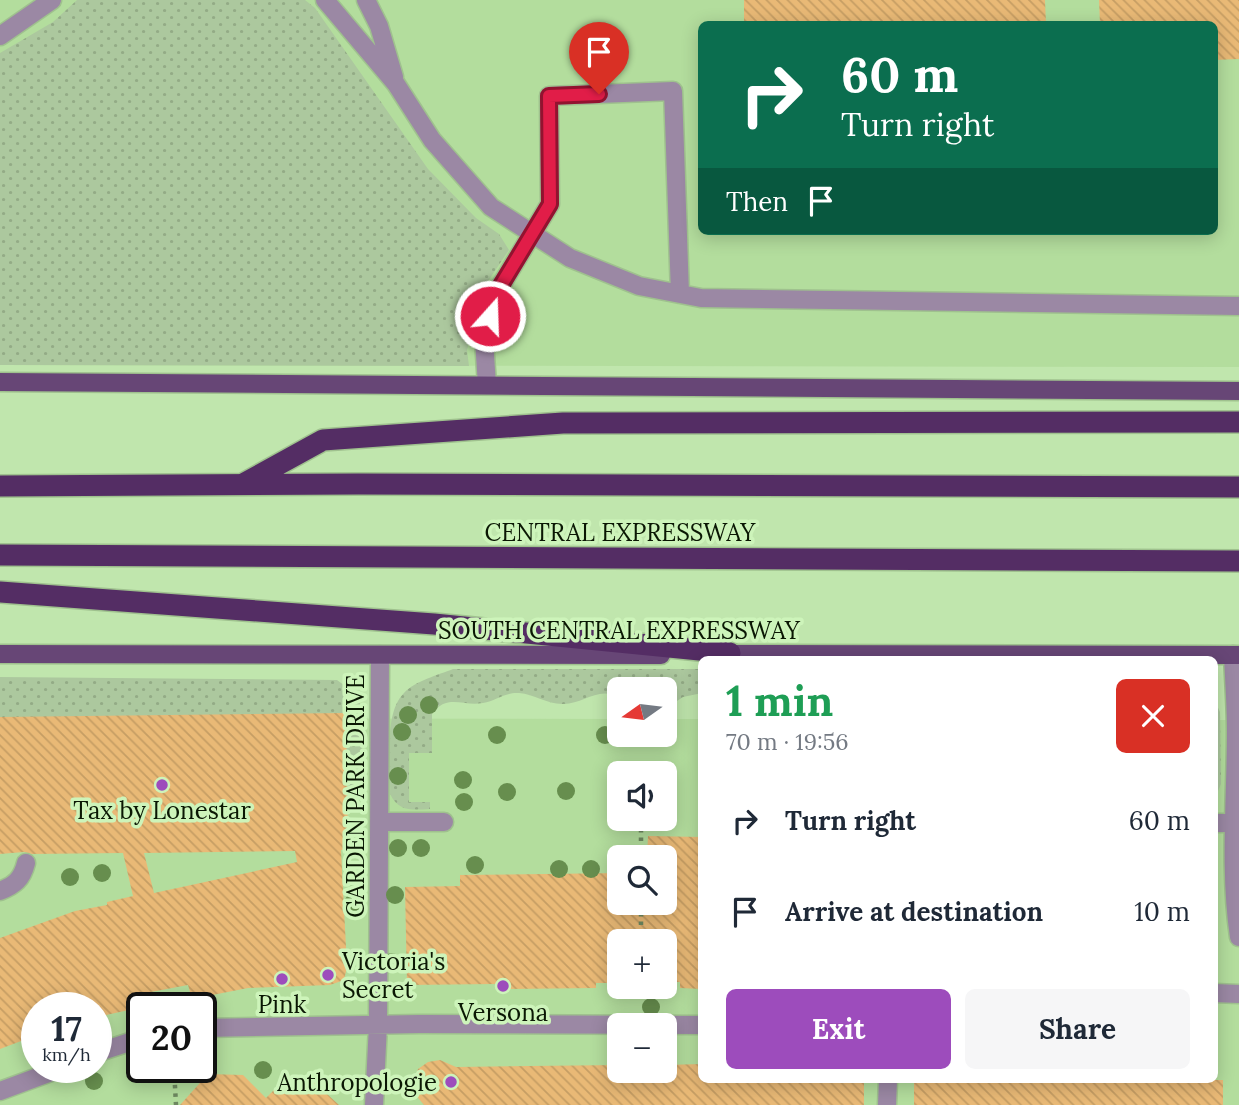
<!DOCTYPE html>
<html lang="en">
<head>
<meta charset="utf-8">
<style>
	:root { --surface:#fff; --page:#f6f6f7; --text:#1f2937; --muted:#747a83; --accent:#9d4cbc }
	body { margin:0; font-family:Lora,serif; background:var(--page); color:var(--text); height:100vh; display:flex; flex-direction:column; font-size:26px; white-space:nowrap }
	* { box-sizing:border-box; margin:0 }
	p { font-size:23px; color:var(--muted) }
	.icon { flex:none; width:38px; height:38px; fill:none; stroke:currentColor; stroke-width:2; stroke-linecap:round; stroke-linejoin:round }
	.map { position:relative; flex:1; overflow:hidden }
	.drawer { position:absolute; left:698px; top:656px; width:520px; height:427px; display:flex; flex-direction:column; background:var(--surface); border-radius:10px; box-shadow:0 4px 18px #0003 }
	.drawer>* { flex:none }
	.hud { position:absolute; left:698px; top:21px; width:520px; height:214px; border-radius:10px; box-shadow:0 4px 18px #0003; background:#0b6e4f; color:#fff; overflow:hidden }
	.needle { width:46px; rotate:256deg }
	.buttons { position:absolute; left:607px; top:677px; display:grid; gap:14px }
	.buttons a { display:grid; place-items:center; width:70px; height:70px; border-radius:10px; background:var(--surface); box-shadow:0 4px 18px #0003; font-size:35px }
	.speed { position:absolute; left:21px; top:992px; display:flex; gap:14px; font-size:35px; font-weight:700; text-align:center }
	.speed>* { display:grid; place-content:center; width:91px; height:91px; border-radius:50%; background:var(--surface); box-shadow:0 4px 18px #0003; line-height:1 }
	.speed small { font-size:18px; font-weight:400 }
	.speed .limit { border:4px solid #111; border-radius:10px; background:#fff; color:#111 }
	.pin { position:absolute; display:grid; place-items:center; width:60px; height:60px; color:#fff; margin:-72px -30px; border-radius:50% 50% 50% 0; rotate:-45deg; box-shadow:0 0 7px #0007 }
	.pin .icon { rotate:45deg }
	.me { position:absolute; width:77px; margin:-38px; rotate:20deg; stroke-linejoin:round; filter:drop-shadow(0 0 5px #0008) }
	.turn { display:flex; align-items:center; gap:24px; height:147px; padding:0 28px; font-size:32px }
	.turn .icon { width:91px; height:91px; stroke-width:2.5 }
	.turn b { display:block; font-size:49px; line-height:60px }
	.then { display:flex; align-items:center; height:66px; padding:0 28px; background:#0003; gap:14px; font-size:26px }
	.round { display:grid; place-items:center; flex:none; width:74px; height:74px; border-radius:10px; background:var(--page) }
	.summary { display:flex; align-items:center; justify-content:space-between; height:119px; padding:0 28px }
	h1 { font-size:42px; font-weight:800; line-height:52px; color:#1e9e55 }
	.cta { display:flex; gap:14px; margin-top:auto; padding:14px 28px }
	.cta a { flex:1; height:80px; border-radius:10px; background:var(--accent); color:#fff; font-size:28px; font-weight:800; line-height:80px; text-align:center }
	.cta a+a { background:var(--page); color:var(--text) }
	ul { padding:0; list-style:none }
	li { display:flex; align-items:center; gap:21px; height:91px; padding:0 28px }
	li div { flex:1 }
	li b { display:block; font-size:26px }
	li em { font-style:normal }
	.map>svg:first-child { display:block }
</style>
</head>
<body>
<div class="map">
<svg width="1239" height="1105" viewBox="0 0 1239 1105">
	<defs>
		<pattern id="grass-dots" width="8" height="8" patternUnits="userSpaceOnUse" patternTransform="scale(1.75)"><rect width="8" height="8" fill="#acc89e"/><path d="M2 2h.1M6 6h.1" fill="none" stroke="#93ab86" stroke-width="1.8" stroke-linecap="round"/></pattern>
		<pattern id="building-back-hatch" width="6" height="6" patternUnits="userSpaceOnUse" patternTransform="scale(1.75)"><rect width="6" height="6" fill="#e9b976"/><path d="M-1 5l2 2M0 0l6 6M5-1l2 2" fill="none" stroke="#c69e64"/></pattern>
	</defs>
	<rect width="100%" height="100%" fill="#c0e6ad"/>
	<path fill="#b3dd9d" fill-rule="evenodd" d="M0 0H1239V367L0 365ZM702 24H1214V231H702Z
		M0 718 619 719 620 735H665V719H702V1080H1214L1215 720H1239V1105H0ZM620 774H665V819H620ZM620 858H665V903H620ZM620 942H665V987H620ZM37 1008H96V1068H37ZM142 1008H201V1068H142ZM620 1026H665V1071H620Z"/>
	<path fill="url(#grass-dots)" d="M77 0H305L315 8 428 169 476 218 499 234 509 250 484 287 467 350 469 366 0 365V53L53 22Z
		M453 669H702V693L683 697 665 709V690H620L619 698C599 685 583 705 562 704 547 704 534 694 519 693 505 692 496 701 483 703 463 707 447 693 432 714V753H409V802H430V809C412 810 399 812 390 794 391 765 383 714 404 693 415 681 438 675 453 669Z
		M0 677 337 680 356 694 362 709V793L347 807 0 722Z
		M1215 701 1220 712 1221 784 1215 798Z"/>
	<path fill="url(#building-back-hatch)" fill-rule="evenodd" d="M744 0H1045L1046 24H744Z
		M1099 0H1239V59L1214 60V24H1100Z
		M346 713 348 850H341L347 967 344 980 330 985 248 988 192 999 188 985 135 995 138 1008 97 1017 96 1008H37V1035L0 1049V938L75 911 107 905V902L133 896 123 853 32 854 24 852 0 854V717ZM295 851 297 862 154 893 144 853Z
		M648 836 702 837V989L680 988V982H665V942H620V983H596V988L497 989 496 984 407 985 405 887 460 886V875L620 873V903H665V858H647Z
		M440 1060 456 1067 620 1065V1071H665V1065L702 1064V1080H864V1105H424L414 1093 413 1081 418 1069 428 1062Z
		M208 1074 243 1075 266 1098 287 1077 294 1084 315 1083 339 1105H180Z
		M914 1080H1223V1105H914Z"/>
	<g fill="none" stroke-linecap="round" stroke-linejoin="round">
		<defs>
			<path id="minor" d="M325 0 396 84 432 140 491 207 570 258 639 286 701 298 1239 306
				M366 0 379 26 394 77
				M0 36 52 0
				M487 385 484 340 497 292 550 204 549 96 673 91 680 294
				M1233 655C1234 680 1236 705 1236 731 1236 799 1229 869 1239 937
				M379 822H444
				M1214 823H1234
				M0 891C15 885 22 879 26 863
				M1214 993 1239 994
				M201 1028 419 1024 702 1025
				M96 1053 142 1038
				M0 1091 62 1068
				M374 1105 378 1025 380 655
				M887 1105 888 1080"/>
			<path id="major" d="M0 382 1239 391
				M0 654 661 655
				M717 654 1239 655"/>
			<path id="highway" d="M245 483 323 440 563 423 1239 422
				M0 486 358 484 1239 487
				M0 555 1239 561
				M0 592 434 624 730 653"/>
		</defs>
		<use href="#minor" stroke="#9fc18e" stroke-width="21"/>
		<use href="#major" stroke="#9fc18e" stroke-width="21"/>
		<use href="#highway" stroke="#9fc18e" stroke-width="24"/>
		<path stroke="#6e8960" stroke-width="4.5" stroke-dasharray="3.5 5" stroke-linecap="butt" d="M641 858V821
			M641 942V903
			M641 993V987
			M174 1068 176 1105"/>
		<use href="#minor" stroke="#9b88a4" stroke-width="18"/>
		<use href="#major" stroke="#674676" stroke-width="18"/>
		<use href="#highway" stroke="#542d64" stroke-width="21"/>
	</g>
	<g fill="#678e4e">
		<circle cx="429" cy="705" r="9"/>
		<circle cx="408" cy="715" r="9"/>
		<circle cx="402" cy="732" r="9"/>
		<circle cx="497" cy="735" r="9"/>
		<circle cx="605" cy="735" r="9"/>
		<circle cx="398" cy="776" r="9"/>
		<circle cx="463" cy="780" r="9"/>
		<circle cx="566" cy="791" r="9"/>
		<circle cx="507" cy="792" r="9"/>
		<circle cx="464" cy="802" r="9"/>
		<circle cx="398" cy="848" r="9"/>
		<circle cx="421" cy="848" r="9"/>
		<circle cx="475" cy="865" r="9"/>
		<circle cx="559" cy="869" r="9"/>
		<circle cx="591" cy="869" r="9"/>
		<circle cx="102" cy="873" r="9"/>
		<circle cx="70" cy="877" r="9"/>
		<circle cx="395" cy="895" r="9"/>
		<circle cx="353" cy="903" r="9"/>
		<circle cx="392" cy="962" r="9"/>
		<circle cx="651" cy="1007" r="9"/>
		<circle cx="263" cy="1070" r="9"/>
		<circle cx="94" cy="1081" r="9"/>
	</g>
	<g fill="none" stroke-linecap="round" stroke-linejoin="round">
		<defs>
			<path id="route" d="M490 316 497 292 550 204 549 96 599 94"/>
		</defs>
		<use href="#route" stroke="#92132f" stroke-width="18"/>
		<use href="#route" stroke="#e11d48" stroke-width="12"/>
	</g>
	<g fill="#9d4cbc" stroke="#cdf4ba" stroke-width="2.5">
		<circle cx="162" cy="785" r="7"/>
		<circle cx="328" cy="975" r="7"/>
		<circle cx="282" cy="979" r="7"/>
		<circle cx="503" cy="986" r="7"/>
		<circle cx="451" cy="1082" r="7"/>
	</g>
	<g text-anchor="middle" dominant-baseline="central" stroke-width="7" stroke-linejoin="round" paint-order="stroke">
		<g font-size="24" fill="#0a1703" stroke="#cdf4ba">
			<text x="620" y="532">CENTRAL EXPRESSWAY</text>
			<text x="619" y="630">SOUTH CENTRAL EXPRESSWAY</text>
			<text transform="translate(355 796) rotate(-90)">GARDEN PARK DRIVE</text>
		</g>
		<g font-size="24" fill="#0a1703" stroke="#cdf4ba">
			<text x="162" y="810">Tax by Lonestar</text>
			<text x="342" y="961" text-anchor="start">Victoria's<tspan x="342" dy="28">Secret</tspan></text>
			<text x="282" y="1004">Pink</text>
			<text x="503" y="1012">Versona</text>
			<text x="437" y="1082" text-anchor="end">Anthropologie</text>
		</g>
	</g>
</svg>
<div class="buttons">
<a><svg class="needle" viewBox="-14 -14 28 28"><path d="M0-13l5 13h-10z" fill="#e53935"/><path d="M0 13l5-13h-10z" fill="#747a83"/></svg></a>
<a><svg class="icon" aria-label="sound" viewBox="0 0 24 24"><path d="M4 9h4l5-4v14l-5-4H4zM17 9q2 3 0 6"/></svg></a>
<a><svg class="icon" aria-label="search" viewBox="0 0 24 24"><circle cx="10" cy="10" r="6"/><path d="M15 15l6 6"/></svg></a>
<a>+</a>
<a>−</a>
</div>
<div class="speed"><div>17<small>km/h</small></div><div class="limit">20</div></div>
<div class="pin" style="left:599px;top:94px;background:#d93025"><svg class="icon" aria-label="arrive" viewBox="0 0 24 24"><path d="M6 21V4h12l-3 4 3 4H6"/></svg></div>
<svg class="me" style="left:490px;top:316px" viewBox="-20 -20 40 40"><circle r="17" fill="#e11d48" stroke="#fff" stroke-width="3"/><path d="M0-11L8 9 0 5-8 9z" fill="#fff"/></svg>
<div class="hud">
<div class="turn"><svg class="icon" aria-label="right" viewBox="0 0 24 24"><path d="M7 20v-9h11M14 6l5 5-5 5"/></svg><div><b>60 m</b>Turn right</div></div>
<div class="then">Then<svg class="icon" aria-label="arrive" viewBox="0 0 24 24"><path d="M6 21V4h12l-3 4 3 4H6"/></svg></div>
</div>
<section class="drawer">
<div class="summary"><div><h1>1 min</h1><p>70 m · 19:56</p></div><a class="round" style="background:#d93025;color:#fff"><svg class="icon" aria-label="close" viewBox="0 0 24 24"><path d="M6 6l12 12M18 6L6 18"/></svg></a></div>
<ul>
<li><svg class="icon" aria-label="right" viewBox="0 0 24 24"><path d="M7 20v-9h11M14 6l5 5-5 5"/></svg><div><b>Turn right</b></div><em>60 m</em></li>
<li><svg class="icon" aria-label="arrive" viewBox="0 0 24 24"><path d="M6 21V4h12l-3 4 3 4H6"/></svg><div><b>Arrive at destination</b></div><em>10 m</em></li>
</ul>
<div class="cta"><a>Exit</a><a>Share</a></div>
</section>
</div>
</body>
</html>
